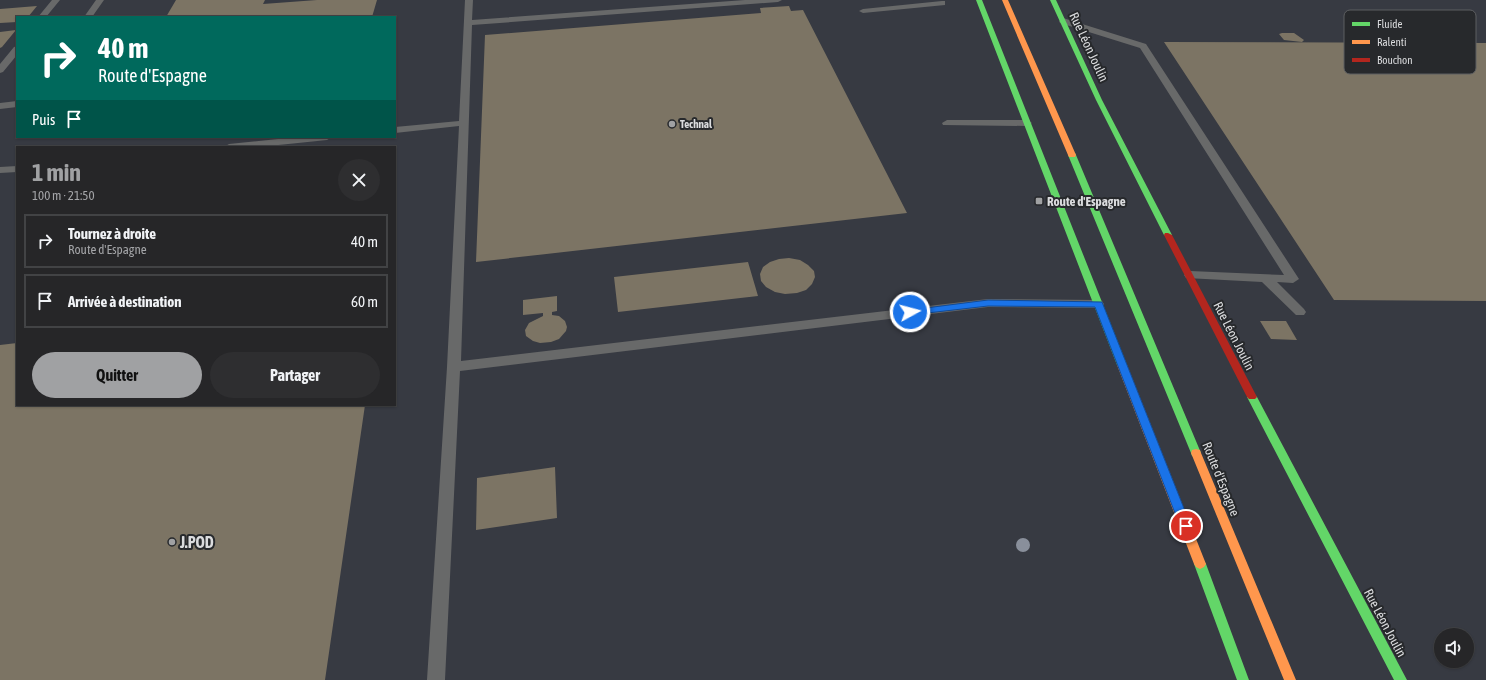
<!DOCTYPE html>
<html lang="fr">
<head>
<meta charset="utf-8">
<style>
	:root { --surface:#262628; --page:#2e2e30; --text:#f1f3f6; --muted:#a4a5a8; --line:#424345; --accent:#a0a1a3 }
	body { margin:0; font-family:"Asap Condensed",sans-serif; background:var(--page); color:var(--text); height:100vh; display:flex; flex-direction:column; font-size:15px; white-space:nowrap }
	* { box-sizing:border-box; margin:0 }
	p { font-size:13px; color:var(--muted) }
	.icon { flex:none; width:22px; height:22px; fill:none; stroke:currentColor; stroke-width:2; stroke-linecap:round; stroke-linejoin:round }
	.map { position:relative; flex:1; overflow:hidden }
	.side { position:absolute; left:16px; top:146px; width:380px; height:260px; display:flex; flex-direction:column; background:var(--surface); border-radius:0px; box-shadow:0 1px 3px #0004,0 0 0 1px var(--line) }
	.side>* { flex:none }
	.banner { position:absolute; left:16px; top:16px; width:380px; height:122px; border-radius:0px; box-shadow:0 1px 3px #0004,0 0 0 1px var(--line); background:#00695c; color:#fff; overflow:hidden }
	.buttons { position:absolute; left:1434px; top:628px; display:grid; gap:8px }
	.buttons a { display:grid; place-items:center; width:40px; height:40px; border-radius:50%; background:var(--surface); box-shadow:0 1px 3px #0004,0 0 0 1px var(--line); font-size:20px }
	.pin { position:absolute; display:grid; place-items:center; width:34px; height:34px; color:#fff; margin:-17px; border:2px solid #fff; border-radius:50%; box-shadow:0 1px 4px #0007 }
	.me { position:absolute; width:44px; margin:-22px; rotate:83deg; stroke-linejoin:round; filter:drop-shadow(0 0 3px #0008) }
	.turn { display:flex; align-items:center; gap:14px; height:84px; padding:0 16px; font-size:18px }
	.turn .icon { width:52px; height:52px; stroke-width:2.5 }
	.turn b { display:block; font-size:28px; line-height:34px }
	.then { display:flex; align-items:center; height:38px; padding:0 16px; background:#0003; gap:8px; font-size:15px }
	.round { display:grid; place-items:center; flex:none; width:42px; height:42px; border-radius:21px; background:var(--page) }
	.head { display:flex; align-items:center; justify-content:space-between; height:68px; padding:0 16px }
	h1 { font-size:24px; font-weight:700; line-height:30px; color:var(--accent) }
	.cta { display:flex; gap:8px; margin-top:auto; padding:8px 16px }
	.cta a { flex:1; height:46px; border-radius:24px; background:var(--accent); color:#111; font-size:16px; font-weight:700; line-height:46px; text-align:center }
	.cta a+a { background:var(--page); color:var(--text) }
	ul { padding:0; list-style:none }
	li { display:flex; align-items:center; gap:12px; height:54px; margin:0 8px 6px; padding:0 8px; border:2px solid var(--line); border-radius:0px }
	li div { flex:1 }
	li b { display:block; font-size:15px }
	li em { font-style:normal }
	.map>svg:first-child { display:block }
</style>
</head>
<body>
<div class="map">
<svg width="1486" height="680" viewBox="0 0 1486 680">
	<rect width="100%" height="100%" fill="#323335"/>
	<path fill="#373a42" fill-rule="evenodd" d="M0 0H1486V680H0ZM17 17H395V137H17ZM17 147H395V405H17ZM1441 635H1467V661H1441Z"/>
	<path fill="#7c7464" d="M176 0H265L263 4 317 0H377L372 17H166Z
		M37 6 28 17H17V22L0 23V9Z
		M789 6 791 11 803 10 907 213 476 262 485 35 761 13 760 8Z
		M16 30 2 47 0 48V32Z
		M1282 33H1294L1304 40 1302 42 1284 40 1279 34Z
		M1164 42 1486 43V301L1334 300Z
		M789 258 800 260 808 265 814 271 815 277 812 284 806 290 797 293 785 294 775 292 766 287 761 281 760 274 763 267 770 262 779 259Z
		M748 262 758 296 618 312 614 277Z
		M557 296V311L552 312V315L559 316 565 321 567 327 566 331 559 339 551 342 540 343 533 341 526 336 525 330 529 323 543 316V313L523 315V300Z
		M1260 321H1286L1297 340 1271 339Z
		M17 343V405H365L325 680H0V345Z
		M555 467 557 518 476 530 477 478Z"/>
	<g fill="none" stroke-linecap="round" stroke-linejoin="round">
		<path fill="#686969" fill-rule="evenodd" d="M52 0H60L46 17H38Z
			M96 0H104L92 17H84Z
			M465 0H473L472 20 745 0H782L778 2 472 25 461 361 988 299 1098 300 1102 301 1104 304 1102 307 1098 308 988 307 460 371 445 680H427L447 367 459 126 395 133V127L459 121Z
			M942 1H945V5L863 13 859 11 863 9Z
			M1063 18 1146 44 1299 279 1293 283 1277 282 1304 309 1306 312 1304 315H1296L1262 282 1186 278 1184 275 1190 271 1284 275 1140 48 1060 23 1059 21Z
			M17 46V55L3 72 0 73V64L14 47Z
			M17 101V107L0 109V103Z
			M947 120H1027L1032 123 1027 126 943 125 942 123Z
			M297 137H332L327 140 259 147H224L229 144Z
			M17 166V172L0 173V167Z"/>
		<path fill="#63d668" fill-rule="evenodd" d="M976 0H982L1127 365 1125 367 1122 368 1117 365Z
			M1050 0H1056L1102 100 1172 235 1171 237H1168L1164 235 1096 100Z
			M1069 153H1075L1076 155 1201 453 1200 456 1196 457 1192 456 1191 453 1068 155Z
			M1252 393 1255 395 1257 397 1407 680H1394L1247 397 1249 395Z
			M1200 559 1204 561 1206 564 1249 680H1237L1194 564 1196 561Z"/>
		<path fill="#ff974d" fill-rule="evenodd" d="M1002 0H1008L1076 155 1075 157H1069L1068 155Z
			M1122 362 1127 365 1206 564 1204 567 1200 569 1196 567 1194 564 1117 365Z
			M1196 449 1200 450 1201 453 1296 680H1284L1191 453 1192 450Z"/>
		<path fill="#b3261e" fill-rule="evenodd" d="M1165 233H1168L1172 235 1257 397 1255 399H1249L1247 397 1164 235Z"/>
	</g>
	<circle fill="#898f9b" cx="1023" cy="545" r="7"/>
	<path fill="#1a73e8" stroke="#114b97" d="M988 300 1102 302 1191 526 1189 530H1182L1180 526 1095 307 988 306 910 315 905 312 910 310Z"/>
	<g fill="#a0a1a3" stroke="#27292c" stroke-width="1.5">
		<circle cx="672" cy="124" r="4"/>
		<rect x="1035" y="197" width="8" height="8" rx="2"/>
		<circle cx="172" cy="542" r="4"/>
	</g>
	<g text-anchor="middle" dominant-baseline="central" stroke-width="4" stroke-linejoin="round" paint-order="stroke">
		<g font-size="11" font-weight="bold" fill="#dbdcde" stroke="#27292c" text-anchor="start">
			<text x="680" y="124">Technal</text>
		</g>
		<g font-size="13" fill="#dbdcde" stroke="#27292c">
			<text transform="translate(1089 47) rotate(65)">Rue Léon Joulin</text>
			<text transform="translate(1234 336) rotate(63)">Rue Léon Joulin</text>
			<text transform="translate(1221 479) rotate(68)">Route d'Espagne</text>
			<text transform="translate(1385 623) rotate(62)">Rue Léon Joulin</text>
		</g>
		<g font-size="13" font-weight="bold" fill="#dbdcde" stroke="#27292c" text-anchor="start">
			<text x="1047" y="201">Route d'Espagne</text>
		</g>
		<g font-size="16" font-weight="bold" fill="#dbdcde" stroke="#27292c" text-anchor="start">
			<text x="180" y="542">J.POD</text>
		</g>
	</g>
	<rect x="1344" y="10" width="132" height="64" rx="6" fill="#27292c" stroke="#5d5f61" stroke-width="1"/>
	<rect x="1352" y="22" width="18" height="4" fill="#63d668"/>
	<rect x="1352" y="40" width="18" height="4" fill="#ff974d"/>
	<rect x="1352" y="58" width="18" height="4" fill="#b3261e"/>
	<g font-size="11" fill="#dbdcde">
		<text x="1377" y="28">Fluide</text>
		<text x="1377" y="46">Ralenti</text>
		<text x="1377" y="64">Bouchon</text>
	</g>
</svg>
<div class="buttons">
<a><svg class="icon" aria-label="sound" viewBox="0 0 24 24"><path d="M4 9h4l5-4v14l-5-4H4zM17 9q2 3 0 6"/></svg></a>
</div>
<div class="pin" style="left:1186px;top:526px;background:#d93025"><svg class="icon" aria-label="arrive" viewBox="0 0 24 24"><path d="M6 21V4h12l-3 4 3 4H6"/></svg></div>
<svg class="me" style="left:910px;top:312px" viewBox="-20 -20 40 40"><circle r="17" fill="#1a73e8" stroke="#fff" stroke-width="3"/><path d="M0-11L8 9 0 5-8 9z" fill="#fff"/></svg>
<div class="banner">
<div class="turn"><svg class="icon" aria-label="right" viewBox="0 0 24 24"><path d="M7 20v-9h11M14 6l5 5-5 5"/></svg><div><b>40 m</b>Route d'Espagne</div></div>
<div class="then">Puis<svg class="icon" aria-label="arrive" viewBox="0 0 24 24"><path d="M6 21V4h12l-3 4 3 4H6"/></svg></div>
</div>
<section class="side">
<div class="head"><div><h1>1 min</h1><p>100 m · 21:50</p></div><a class="round"><svg class="icon" aria-label="close" viewBox="0 0 24 24"><path d="M6 6l12 12M18 6L6 18"/></svg></a></div>
<ul>
<li><svg class="icon" aria-label="right" viewBox="0 0 24 24"><path d="M7 20v-9h11M14 6l5 5-5 5"/></svg><div><b>Tournez à droite</b><p>Route d'Espagne</p></div><em>40 m</em></li>
<li><svg class="icon" aria-label="arrive" viewBox="0 0 24 24"><path d="M6 21V4h12l-3 4 3 4H6"/></svg><div><b>Arrivée à destination</b></div><em>60 m</em></li>
</ul>
<div class="cta"><a>Quitter</a><a>Partager</a></div>
</section>
</div>
</body>
</html>
